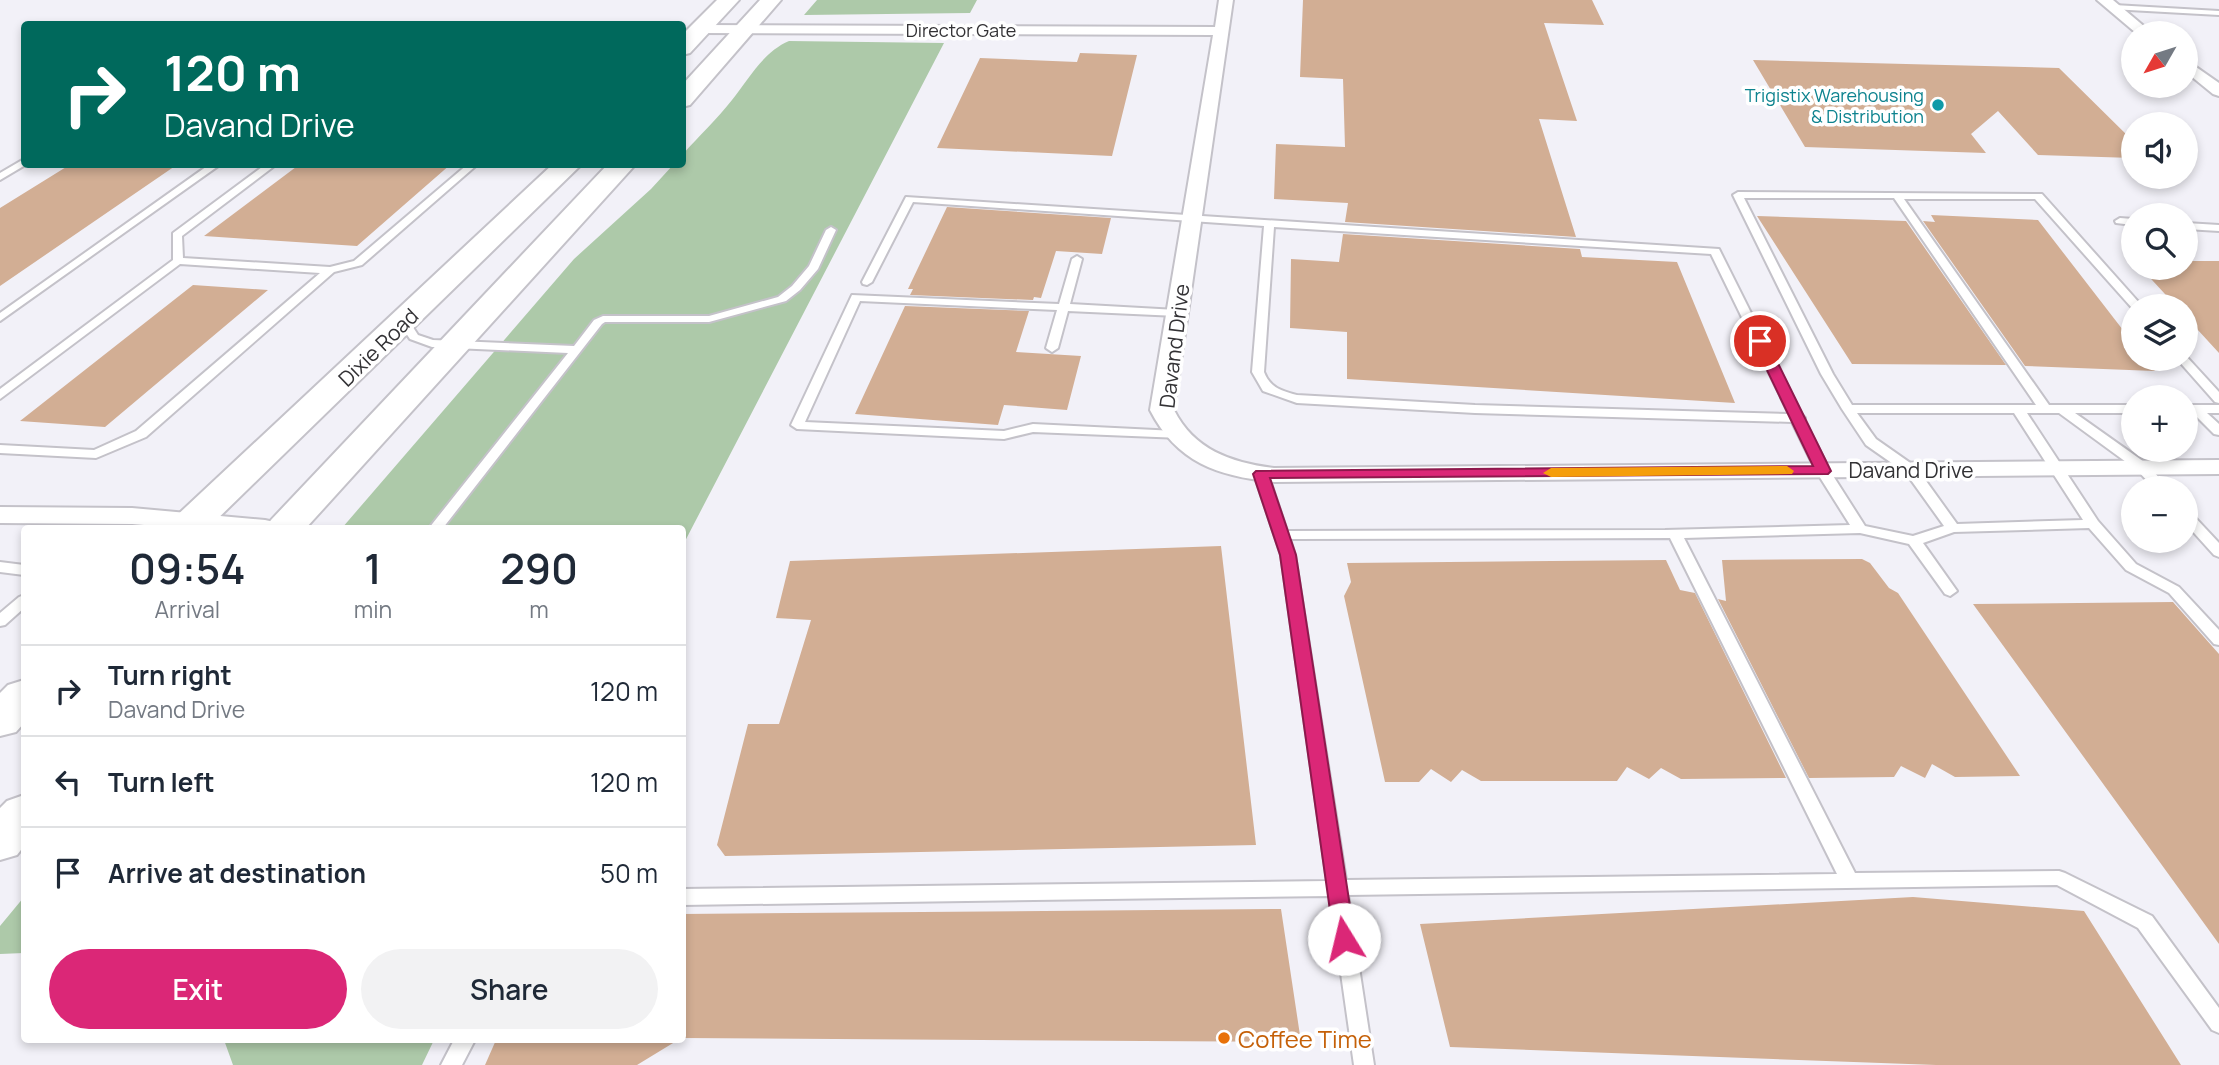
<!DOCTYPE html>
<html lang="en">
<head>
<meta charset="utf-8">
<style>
	:root { --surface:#fff; --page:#f2f2f3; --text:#1f2937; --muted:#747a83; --line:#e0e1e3; --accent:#db2777 }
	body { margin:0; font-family:Manrope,sans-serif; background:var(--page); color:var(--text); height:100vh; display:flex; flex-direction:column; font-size:26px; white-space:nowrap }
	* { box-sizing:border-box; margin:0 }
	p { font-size:23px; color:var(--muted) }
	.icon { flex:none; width:38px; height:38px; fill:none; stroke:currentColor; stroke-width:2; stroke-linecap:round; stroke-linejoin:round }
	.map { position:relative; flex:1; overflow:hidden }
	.panel { position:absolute; left:21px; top:525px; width:665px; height:518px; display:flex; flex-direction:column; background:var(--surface); border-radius:7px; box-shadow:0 4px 10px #0003 }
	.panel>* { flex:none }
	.banner { position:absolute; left:21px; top:21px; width:665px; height:147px; border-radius:7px; box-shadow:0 4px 10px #0003; background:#00695c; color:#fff; overflow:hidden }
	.needle { width:46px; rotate:231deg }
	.controls { position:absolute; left:2121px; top:21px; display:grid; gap:14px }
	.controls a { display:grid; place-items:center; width:77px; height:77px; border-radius:50%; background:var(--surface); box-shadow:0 4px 10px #0003; font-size:35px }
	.pin { position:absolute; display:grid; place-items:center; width:60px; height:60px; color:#fff; margin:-30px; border:4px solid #fff; border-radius:50%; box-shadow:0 2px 7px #0007 }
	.me { position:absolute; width:77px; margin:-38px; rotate:351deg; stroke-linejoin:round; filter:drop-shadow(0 0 5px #0008) }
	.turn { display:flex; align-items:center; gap:24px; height:147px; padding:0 28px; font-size:32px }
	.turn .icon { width:91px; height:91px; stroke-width:2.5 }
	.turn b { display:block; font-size:49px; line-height:60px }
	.eta { display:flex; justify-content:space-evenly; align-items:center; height:119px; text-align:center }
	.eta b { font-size:42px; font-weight:600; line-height:49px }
	.button { display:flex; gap:14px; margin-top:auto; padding:14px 28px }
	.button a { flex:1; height:80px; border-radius:42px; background:var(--accent); color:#fff; font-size:28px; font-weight:600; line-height:80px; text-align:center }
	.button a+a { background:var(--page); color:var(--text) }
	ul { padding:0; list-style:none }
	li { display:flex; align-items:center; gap:21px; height:91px; padding:0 28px; border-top:2px solid var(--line) }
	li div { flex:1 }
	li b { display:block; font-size:26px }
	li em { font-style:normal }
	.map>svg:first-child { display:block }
</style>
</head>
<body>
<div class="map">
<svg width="2219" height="1065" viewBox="0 0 2219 1065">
	<rect width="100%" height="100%" fill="#f2f1f8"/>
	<path fill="#adc9a9" d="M817 0H977L970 13 804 15Z
		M789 41 944 43 683 545 682 528H342L574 259 651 189 673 165 682 164 683 154C699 136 717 119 732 100 749 79 763 52 789 41Z
		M24 897V953L0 954V926Z
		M224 1040H434L422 1065H233Z"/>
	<path fill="#d2ae94" d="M1303 0H1592L1604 25 1544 23 1577 121 1539 119 1576 237 1345 222 1348 203 1274 199 1276 144 1345 147 1343 79 1300 77Z
		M1080 53 1137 55 1112 156 937 148 980 58 1077 62Z
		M1753 60 2059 68 2133 141V158L2038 155 1998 111 1971 134 1986 153 1805 147Z
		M71 164H178L0 286V208Z
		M300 164H451L357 246 204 236Z
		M947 207 1111 218 1102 254 1056 251 1041 298 1034 297 1033 300 910 295 913 289H908Z
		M1931 215 2038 220 2133 343V359H2146L2155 371 2025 366 1923 221 1935 222Z
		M1757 216 1906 221 2006 365 1852 364Z
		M1343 234 1580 249 1582 257 1677 262 1735 403 1347 379V332L1290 328 1291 259 1339 262Z
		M2186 261H2219V353L2186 317V306H2176L2141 268H2186Z
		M193 285 268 290 105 427 20 421Z
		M905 306 1029 311 1016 352 1081 356 1067 410 1004 405 998 425 855 414Z
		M1221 546 1256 845 725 856 717 845 748 724H779L811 620 776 618 790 561Z
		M1862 559 1870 563 1889 588 1898 593 2020 776 1955 777 1932 764 1925 778 1901 766 1894 777 1809 778 1718 599 1726 601 1722 560Z
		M1666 560 1680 590 1695 593 1786 778 1681 779 1661 768 1649 779 1627 767 1617 781H1481L1462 770 1451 782 1431 769 1419 782H1385L1344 596 1351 582 1347 563Z
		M2173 602 2219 654V944L1973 604Z
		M1913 897 2084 911 2181 1065H1936L1450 1047 1420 924Z
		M1281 909 1301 1042 682 1038V914Z
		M496 1040H678L637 1065H485Z"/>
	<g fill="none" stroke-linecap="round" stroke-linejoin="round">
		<defs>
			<path id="service" d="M2114 5 2219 11V15L2111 9 2110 7Z
				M24 159V164H27L0 180V173Z
				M210 164H221L0 321V313Z
				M266 164H277L182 236 183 258 330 267 354 261 468 164H478L362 265 334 272 146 437 96 458 0 453V445L94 450 136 431 320 273 180 264 0 399V389L173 260V233Z
				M1738 192 2042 194 2142 306H2133L2132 308 2035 199H1904L2049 405H2133V413H2075L2147 464 2168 488H2154L2137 470 2059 413H2027L2098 521 2136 564 2179 587 2219 630V645L2214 644 2169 593 2126 570 2089 528 1954 532 1923 543 1957 591 1950 596 1945 594 1909 544 1860 533 1684 538 1855 873 2059 871 2065 873 2152 916 2219 1008V1033L2212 1030 2138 928 2057 885 1348 895 1374 1065H1354L1330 896 682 905V889L1327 881 1281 555 1254 474 1256 471H1266L1268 474 1287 531 1665 530 1850 525 1816 471 1792 422 1475 413 1297 403 1263 391 1252 372 1264 226 913 202 872 282 867 285 863 284 862 282 906 197 1719 249 1802 415 1805 418 1804 420 1830 471 1865 526 1913 536 1944 526 1906 473 1866 445 1842 409 1821 374 1733 195ZM1744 198H1894L2036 405H1852L1833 374ZM1274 227 1711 254 1789 414 1475 405 1297 395C1282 391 1270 388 1264 372ZM1857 413H2014L2083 520 1957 524 1916 467 1876 439ZM1670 538 1837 874 1346 880 1295 555 1290 539Z
				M2120 218 2133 219V225L2116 223 2115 221Z
				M2186 223 2219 225V231L2186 229Z
				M831 227 836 230 818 269 800 290 786 301 709 322H605L602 324 443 528H429L568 353 432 347 410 339 399 323 401 321H409L418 335 433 340 574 346 594 320 603 316H709L778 297 792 286 809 266 826 230Z
				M1077 256 1082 259 1070 304 1177 310 1183 313 1177 316 1068 311 1058 348 1052 352 1046 348 1057 310 860 301 805 422 1004 431 1033 424 1176 431 1182 435 1181 438 1033 432 1004 439 797 429 791 425 852 295 1059 304 1072 259Z
				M2186 356 2219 392V403L2215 402 2177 359H2186Z
				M2186 405H2219V413H2207L2219 424V435L2214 434 2193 413H2186Z
				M2186 512 2191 513 2219 543V557L2214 555 2186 524Z
				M0 562 24 565V575L0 572Z
				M24 595V608L5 625 0 626V613L19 597Z
				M454 1040H475L462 1065H441Z"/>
			<path id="minor" d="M1219 0H1233L1174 410C1194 450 1232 463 1274 468L2219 460V474L1274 482C1218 476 1177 463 1150 410L1213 35 701 33 694 29 701 25 1215 27Z
				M2097 0H2113L2152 33H2136Z
				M2186 60 2219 83V96L2213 94 2186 72Z
				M0 507 132 508 265 520 274 522 278 528H181L132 524 0 523Z"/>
			<path id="secondary" d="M717 0H739L690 53 682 55V35Z
				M760 0H781L690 105 682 107V85Z
				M553 164H582L208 528H167L172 520Z
				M608 164H636L306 528H266L271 520Z
				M24 680V723L16 732 0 736V693L8 685Z
				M24 795V846L17 855 0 860V808L7 801Z"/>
		</defs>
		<use href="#service" stroke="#c4c2c9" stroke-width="4"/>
		<use href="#minor" stroke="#c4c2c9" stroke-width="4"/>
		<use href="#secondary" stroke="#c4c2c9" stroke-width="4"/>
		<use href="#service" fill="#fff" fill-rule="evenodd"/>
		<use href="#minor" fill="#fff" fill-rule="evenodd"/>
		<use href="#secondary" fill="#fff" fill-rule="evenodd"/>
	</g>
	<path fill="#db2777" stroke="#8e194d" stroke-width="2" d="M1760 337 1767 341 1831 471 1828 474 1270 478 1296 555 1355 939 1352 945 1344 948 1337 945 1334 939 1280 555 1253 474 1256 471 1813 466 1753 341Z"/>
	<path fill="#f59e0b" d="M1787 466 1794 471 1792 474 1551 477 1543 473 1551 468Z"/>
	<circle fill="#0f9aa8" stroke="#fff" stroke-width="2.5" cx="1938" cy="105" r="7"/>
	<circle fill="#e8710a" stroke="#fff" stroke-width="2.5" cx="1224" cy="1038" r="7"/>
	<g text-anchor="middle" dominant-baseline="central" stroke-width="7" stroke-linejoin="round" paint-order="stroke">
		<g font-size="18" fill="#333235" stroke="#fff">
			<text x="961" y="30">Director Gate</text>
		</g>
		<g font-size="18" fill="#0d838f" stroke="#fff" text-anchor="end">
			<text x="1924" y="95">Trigistix Warehousing<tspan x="1924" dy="21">&amp; Distribution</tspan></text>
		</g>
		<g font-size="21" fill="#333235" stroke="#fff">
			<text transform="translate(1174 346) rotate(-83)">Davand Drive</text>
			<text transform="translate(378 347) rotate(-44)">Dixie Road</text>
			<text x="1911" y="470">Davand Drive</text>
		</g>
		<g font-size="24" fill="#c56008" stroke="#fff" text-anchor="start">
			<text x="1238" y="1038">Coffee Time</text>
		</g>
	</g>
</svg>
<div class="controls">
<a><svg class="needle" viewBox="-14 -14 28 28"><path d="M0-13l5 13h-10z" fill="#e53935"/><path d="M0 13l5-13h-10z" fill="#747a83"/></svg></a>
<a><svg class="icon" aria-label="sound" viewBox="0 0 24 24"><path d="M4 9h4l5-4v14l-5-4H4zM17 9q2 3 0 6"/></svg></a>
<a><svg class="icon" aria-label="search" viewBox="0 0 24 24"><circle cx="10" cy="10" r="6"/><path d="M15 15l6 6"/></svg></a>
<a><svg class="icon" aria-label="layers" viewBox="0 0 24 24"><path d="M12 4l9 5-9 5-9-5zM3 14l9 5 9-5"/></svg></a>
<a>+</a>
<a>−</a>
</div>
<div class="pin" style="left:1760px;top:341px;background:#d93025"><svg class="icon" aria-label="arrive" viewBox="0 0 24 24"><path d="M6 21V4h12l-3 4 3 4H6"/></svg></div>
<svg class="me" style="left:1344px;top:939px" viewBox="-20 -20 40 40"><circle r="19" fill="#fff"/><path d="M0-13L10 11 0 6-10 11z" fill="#db2777"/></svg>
<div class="banner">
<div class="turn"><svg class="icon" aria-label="right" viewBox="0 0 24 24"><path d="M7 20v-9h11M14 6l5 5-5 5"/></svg><div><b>120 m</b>Davand Drive</div></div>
</div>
<section class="panel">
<div class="eta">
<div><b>09:54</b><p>Arrival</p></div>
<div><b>1</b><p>min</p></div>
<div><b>290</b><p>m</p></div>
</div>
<ul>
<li><svg class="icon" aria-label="right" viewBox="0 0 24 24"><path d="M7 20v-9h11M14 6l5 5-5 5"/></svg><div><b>Turn right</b><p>Davand Drive</p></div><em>120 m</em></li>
<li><svg class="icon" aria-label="left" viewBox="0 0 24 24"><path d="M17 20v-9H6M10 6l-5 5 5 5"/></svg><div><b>Turn left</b></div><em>120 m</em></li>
<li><svg class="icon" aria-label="arrive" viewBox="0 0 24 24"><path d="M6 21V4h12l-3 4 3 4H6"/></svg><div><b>Arrive at destination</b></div><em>50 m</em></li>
</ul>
<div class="button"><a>Exit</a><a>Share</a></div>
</section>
</div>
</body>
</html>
